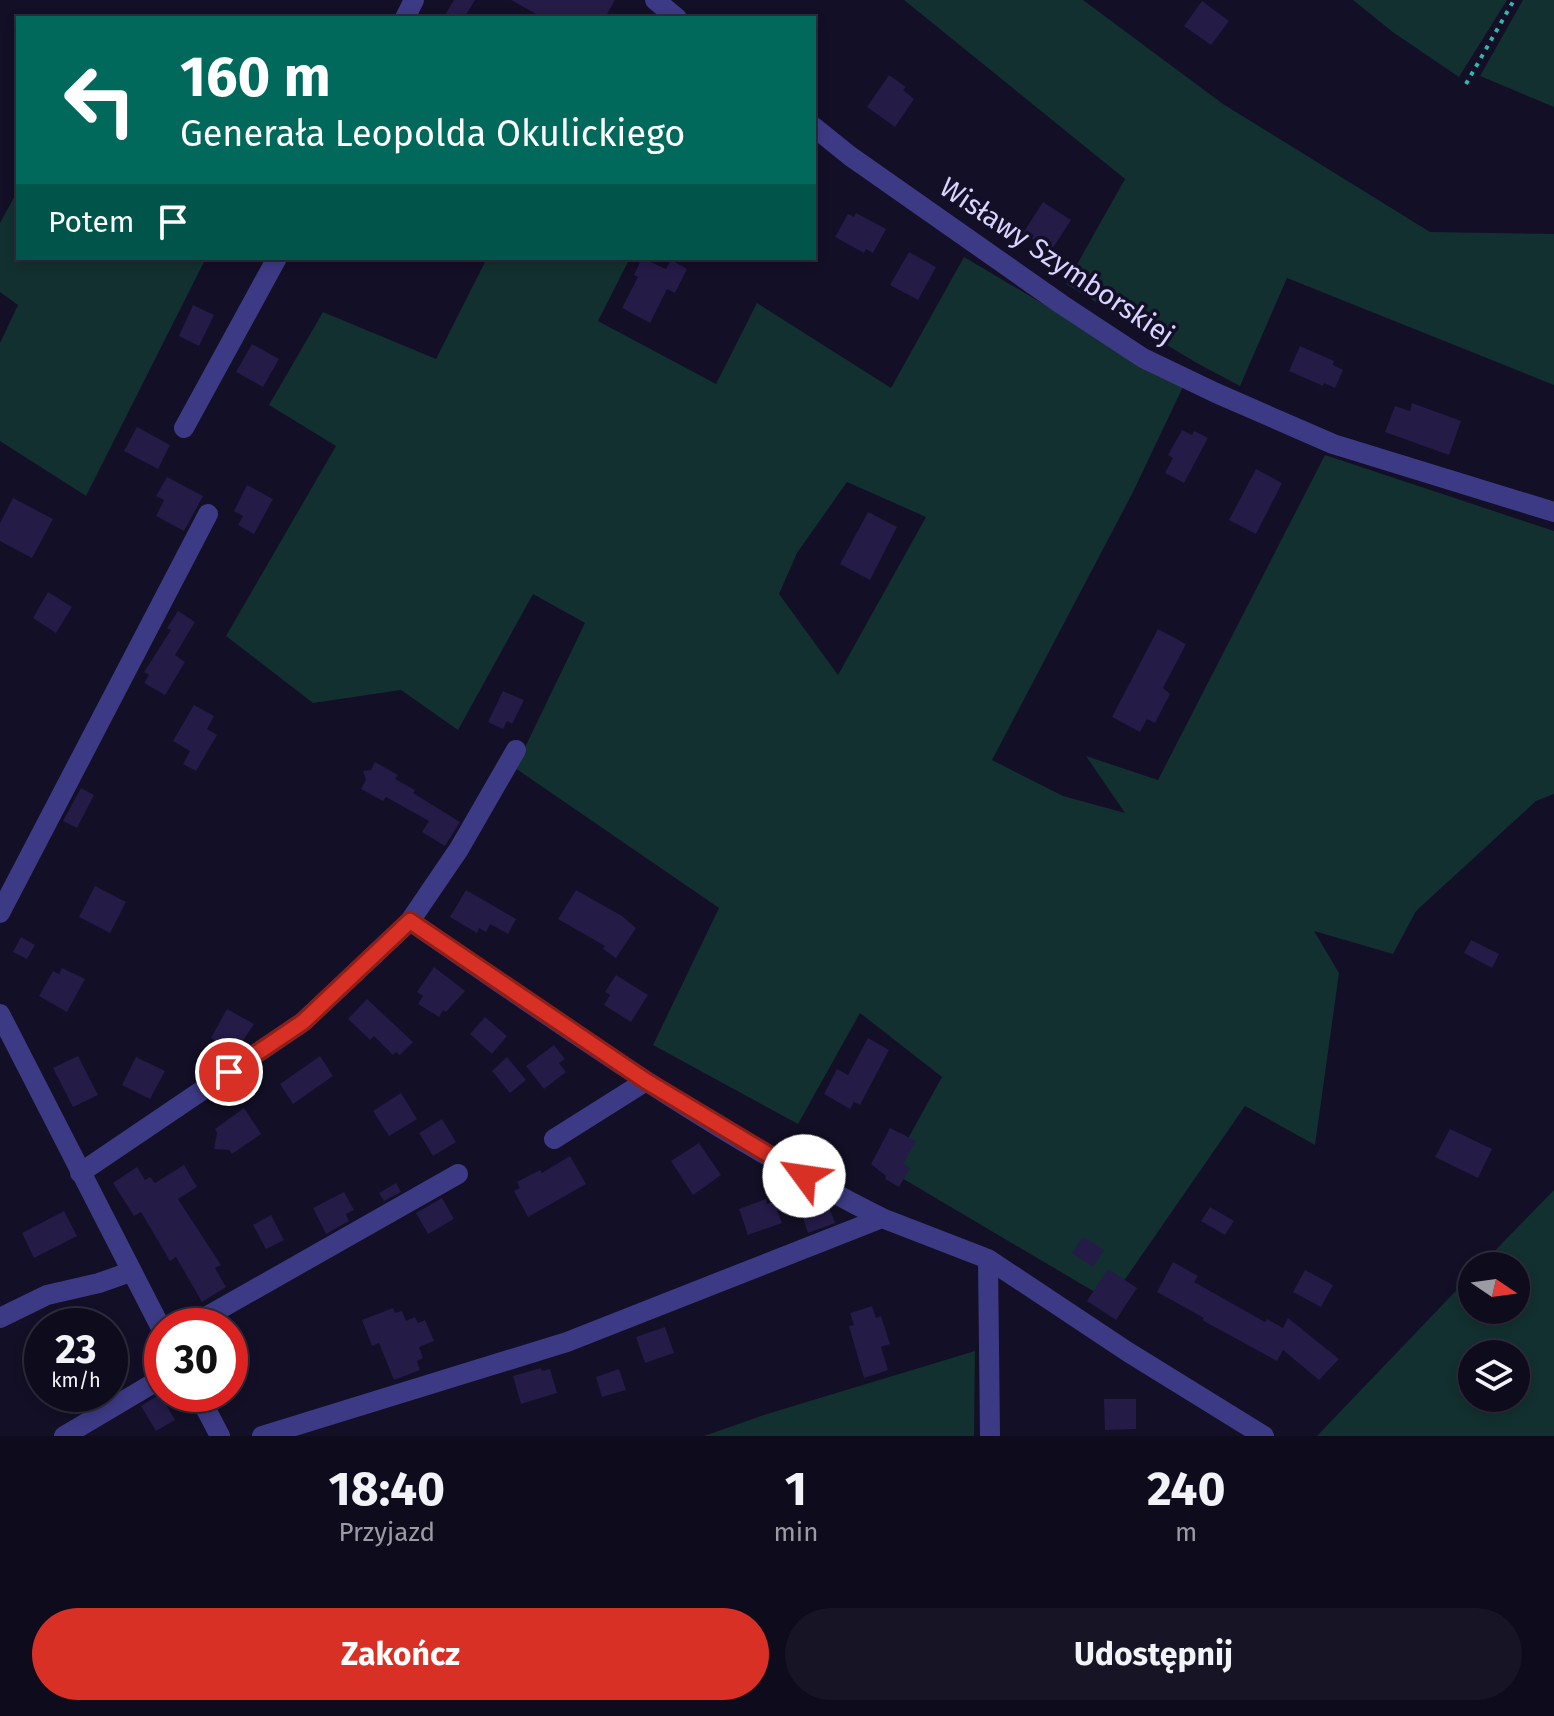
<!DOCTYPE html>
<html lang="pl">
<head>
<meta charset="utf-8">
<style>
	:root { --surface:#0e0b1c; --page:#171425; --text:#f1f3f6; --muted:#9b9ba3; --line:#2e2b3b; --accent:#d93025 }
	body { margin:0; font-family:"Fira Sans",sans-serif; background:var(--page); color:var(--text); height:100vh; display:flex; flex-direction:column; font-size:30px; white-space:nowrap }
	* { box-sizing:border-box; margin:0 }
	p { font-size:26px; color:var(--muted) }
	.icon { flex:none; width:44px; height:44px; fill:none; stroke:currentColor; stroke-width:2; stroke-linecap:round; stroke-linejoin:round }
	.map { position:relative; height:1436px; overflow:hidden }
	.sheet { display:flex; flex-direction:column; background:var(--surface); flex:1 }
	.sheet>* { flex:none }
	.banner { position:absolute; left:16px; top:16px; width:800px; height:244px; border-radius:0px; box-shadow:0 4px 12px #0003,0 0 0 2px var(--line); background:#00695c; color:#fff; overflow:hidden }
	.needle { width:52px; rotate:103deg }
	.fabs { position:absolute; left:1458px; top:1252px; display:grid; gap:16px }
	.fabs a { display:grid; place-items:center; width:72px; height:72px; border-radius:50%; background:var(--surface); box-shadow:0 4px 12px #0003,0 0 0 2px var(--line); font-size:40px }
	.speed { position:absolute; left:24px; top:1308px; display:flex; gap:16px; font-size:40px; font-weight:700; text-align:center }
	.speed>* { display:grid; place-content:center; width:104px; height:104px; border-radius:50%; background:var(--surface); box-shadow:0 4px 12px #0003,0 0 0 2px var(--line); line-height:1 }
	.speed small { font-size:20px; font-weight:400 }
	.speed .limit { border:12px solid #d22; background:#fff; color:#111 }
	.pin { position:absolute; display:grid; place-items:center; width:68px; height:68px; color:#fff; margin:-34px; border:4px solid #fff; border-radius:50%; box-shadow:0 2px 8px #0007 }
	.me { position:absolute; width:88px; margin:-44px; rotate:301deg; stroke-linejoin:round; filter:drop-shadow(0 0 6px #0008) }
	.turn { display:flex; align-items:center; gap:28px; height:168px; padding:0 32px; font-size:36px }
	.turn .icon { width:104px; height:104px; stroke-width:2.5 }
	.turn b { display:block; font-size:56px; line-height:68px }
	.then { display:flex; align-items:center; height:76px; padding:0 32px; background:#0003; gap:16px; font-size:30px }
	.eta { display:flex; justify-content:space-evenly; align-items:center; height:136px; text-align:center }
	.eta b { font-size:48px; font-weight:700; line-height:56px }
	.cta { display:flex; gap:16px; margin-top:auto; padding:16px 32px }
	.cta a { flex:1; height:92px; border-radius:48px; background:var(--accent); color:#fff; font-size:32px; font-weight:700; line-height:92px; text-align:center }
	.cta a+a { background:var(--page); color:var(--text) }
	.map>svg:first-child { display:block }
</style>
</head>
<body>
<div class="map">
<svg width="1554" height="1436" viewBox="0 0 1554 1436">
	<rect width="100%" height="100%" fill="#130f26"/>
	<path fill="#12302f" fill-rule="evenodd" d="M904 0H1083L1223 104 1430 232 1554 234V385L1287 278 1240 386 1195 362 1066 284 1125 179Z
		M1353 0H1507L1459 77 1394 33Z
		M1523 0H1554V107L1480 76Z
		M18 190V258H206L86 496 0 441V343L18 305 0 292V223Z
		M964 257 1183 387 1132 494 992 760 1063 796 1125 813 1086 756 1158 780 1325 455 1554 531V794L1536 801 1416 911 1393 954 1314 931 1339 973 1315 1145 1245 1106 1110 1301 890 1171 942 1077 860 1013 798 1124 653 1045 719 908 515 768 585 623 533 594 458 730 401 690 313 703 226 636 336 446 269 405 323 312 436 359 487 258H630L598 321 716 384 757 303 891 388ZM847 482 926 517 838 675 779 594 797 553Z
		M1554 1190V1436H1317L1472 1274V1310H1516V1266H1480ZM1472 1354H1516V1398H1472Z
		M975 1351 974 1436H704L767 1414Z"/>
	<path fill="#241b47" d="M454 0H475L464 18H443Z
		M511 0H615L605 18H543Z
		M1202 1 1229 21 1211 45 1184 26Z
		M889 75 906 87 903 90 914 99 895 127 867 107Z
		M1043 202 1071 220 1051 251 1023 233Z
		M856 213 886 229 873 253 866 249 864 253 835 237 848 214 854 217Z
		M909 252 936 267 918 300 890 285Z
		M642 258 666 269 671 260 687 269 675 293 667 289 650 323 622 308 638 277 634 275Z
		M193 305 214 315 199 346 179 336Z
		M252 344 279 359 263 387 236 372Z
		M1300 346 1334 361 1333 365 1343 370 1335 388 1324 383 1323 386 1289 371Z
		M1412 403 1461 421 1449 455 1385 432 1395 406 1410 411Z
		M137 427 170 445 158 469 124 451Z
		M1182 430 1192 435 1194 431 1208 438 1184 483 1165 473 1173 458 1168 455Z
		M1256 469 1282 483 1256 534 1229 520Z
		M167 477 203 496 184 531 156 516 164 500 156 496Z
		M247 485 273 499 254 534 238 525 243 516 234 511Z
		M13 498 53 519 32 558 0 541V523Z
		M868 512 897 527 870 580 840 564Z
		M48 592 72 607 56 633 33 618Z
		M178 611 195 622 175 655 185 662 165 695 144 683 149 675 144 672 171 630 167 628Z
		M1158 629 1186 644 1163 688 1170 694 1155 723 1147 719 1140 732 1112 717Z
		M503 691 524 700 512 724 507 721 503 729 488 722Z
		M194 705 214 716 207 729 217 735 196 771 183 764 190 751 173 741Z
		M375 762 398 775 395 779 415 790 413 793 460 822 445 846 422 832 429 821 386 797 383 801 361 789 366 780 363 771 371 770Z
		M81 788 94 795 77 828 63 821Z
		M95 886 126 902 110 933 79 917Z
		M466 890 516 919 508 934 490 924 486 932 479 928 477 933 450 917Z
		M576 890 622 916 636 928 616 958 603 949 605 946 558 919Z
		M21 937 35 945 27 959 13 952Z
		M1471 940 1499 954 1492 968 1464 953Z
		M434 967 465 991 446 1012 443 1010 439 1017 418 1004 423 996 417 992Z
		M62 968 85 979 67 1012 39 996 53 971 59 974Z
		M616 975 648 995 631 1022 604 1005 610 995 605 992Z
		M367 999 413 1042 400 1055 396 1052 393 1055 374 1036 370 1040 348 1019Z
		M227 1009 254 1024 236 1051 211 1038Z
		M485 1017 507 1036 492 1054 470 1034Z
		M868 1038 889 1050 860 1105 854 1102 850 1109 824 1094 837 1069 848 1075Z
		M554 1045 565 1059 559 1063 566 1072 544 1089 526 1066Z
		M78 1056 98 1095 73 1107 53 1068Z
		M320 1056 333 1076 293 1104 280 1084Z
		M136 1057 165 1071 150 1099 122 1085Z
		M507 1057 526 1080 510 1093 492 1071Z
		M401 1093 417 1119 389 1136 373 1111Z
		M244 1108 261 1134 232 1154 229 1150 214 1149 217 1133 215 1129Z
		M442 1119 456 1142 433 1156 419 1133Z
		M890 1128 916 1141 903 1164 910 1168 899 1187 885 1179 886 1176 871 1164Z
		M1450 1129 1492 1149 1478 1178 1435 1157Z
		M699 1143 721 1175 693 1195 671 1161Z
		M570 1156 586 1184 528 1217 514 1191 520 1188 517 1182 540 1170 542 1173Z
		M184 1165 197 1187 178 1199 221 1265 215 1268 226 1287 202 1302 176 1257 170 1261 141 1212 134 1216 113 1183 137 1167 145 1180 150 1177 155 1183Z
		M396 1183 401 1192 384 1201 379 1193Z
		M344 1192 354 1210 346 1214 349 1221 326 1234 313 1208Z
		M442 1198 454 1219 428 1234 416 1213Z
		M766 1199 767 1204 774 1202 782 1223 748 1235 739 1209Z
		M1210 1207 1234 1221 1225 1235 1201 1221Z
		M830 1209 835 1223 808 1233 803 1218Z
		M64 1211 77 1236 34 1258 22 1233Z
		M271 1215 284 1240 266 1249 253 1225Z
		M1083 1237 1104 1250 1093 1267 1072 1253Z
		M1173 1262 1198 1276 1194 1282 1265 1322 1267 1319 1283 1328 1288 1318 1339 1359 1319 1380 1283 1350 1277 1361 1202 1320 1204 1318 1157 1292Z
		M1108 1269 1137 1288 1116 1320 1087 1301Z
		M1305 1270 1333 1285 1321 1307 1293 1292Z
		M872 1306 876 1318 881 1316 890 1344 881 1347 888 1370 864 1378 849 1326 854 1325 850 1313Z
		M393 1308 395 1313 402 1311 406 1321 415 1317 418 1323 425 1320 434 1341 419 1347 423 1358 417 1361 420 1370 394 1380 379 1343 372 1346 362 1320Z
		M665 1327 674 1353 645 1363 636 1337Z
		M541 1368 542 1371 550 1369 557 1393 521 1404 513 1376Z
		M619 1369 626 1390 602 1397 596 1377Z
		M160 1394 175 1420 156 1431 141 1406Z
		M1104 1399H1136V1429L1105 1430Z"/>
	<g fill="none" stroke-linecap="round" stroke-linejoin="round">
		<path stroke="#2fb8b0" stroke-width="4" stroke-dasharray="4 6" stroke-linecap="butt" d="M1466 84 1514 0"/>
		<path stroke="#3d3a85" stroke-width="20" d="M655 0 677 18
			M405 18 414 0
			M814 127 850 156 1061 304 1143 358 1216 393 1333 444 1554 512
			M184 428 277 258
			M0 913 208 514
			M410 921C563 1026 716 1135 882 1218
			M0 1014 162 1330
			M554 1139 646 1081
			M80 1173 303 1022 410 921 459 849 516 750
			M988 1259 990 1436
			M0 1318 47 1295 99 1283 130 1272
			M190 1326 458 1174
			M198 1394 220 1436
			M64 1436 162 1378
			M262 1436 567 1342 882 1218 988 1259 1128 1352 1264 1436"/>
	</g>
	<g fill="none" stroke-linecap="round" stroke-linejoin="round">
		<defs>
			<path id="route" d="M229 1072 303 1022 410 921 646 1081 804 1176"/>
		</defs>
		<use href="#route" stroke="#8d1f18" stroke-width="20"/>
		<use href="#route" stroke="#d93025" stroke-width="14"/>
	</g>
	<g text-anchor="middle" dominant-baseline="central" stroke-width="7" stroke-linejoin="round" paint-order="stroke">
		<g font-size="28" fill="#d9d4ff" stroke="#130f26">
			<text transform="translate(1057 261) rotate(34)">Wisławy Szymborskiej</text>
		</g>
	</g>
</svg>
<div class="fabs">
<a><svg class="needle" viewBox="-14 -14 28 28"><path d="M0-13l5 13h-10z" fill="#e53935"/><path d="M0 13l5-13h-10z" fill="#9b9ba3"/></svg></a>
<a><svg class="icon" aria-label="layers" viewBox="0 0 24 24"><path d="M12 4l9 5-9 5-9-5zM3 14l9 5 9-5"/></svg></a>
</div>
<div class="speed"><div>23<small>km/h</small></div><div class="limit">30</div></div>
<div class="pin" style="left:229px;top:1072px;background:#d93025"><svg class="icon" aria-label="arrive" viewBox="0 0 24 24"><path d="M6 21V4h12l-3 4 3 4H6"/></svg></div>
<svg class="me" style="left:804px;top:1176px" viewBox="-20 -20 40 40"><circle r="19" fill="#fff"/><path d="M0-13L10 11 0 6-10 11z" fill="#d93025"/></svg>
<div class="banner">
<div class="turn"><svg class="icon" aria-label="left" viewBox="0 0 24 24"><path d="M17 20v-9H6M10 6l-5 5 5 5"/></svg><div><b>160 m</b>Generała Leopolda Okulickiego</div></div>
<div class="then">Potem<svg class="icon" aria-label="arrive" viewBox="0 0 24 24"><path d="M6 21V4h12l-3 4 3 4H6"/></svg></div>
</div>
</div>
<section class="sheet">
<div class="eta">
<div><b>18:40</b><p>Przyjazd</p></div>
<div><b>1</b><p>min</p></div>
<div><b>240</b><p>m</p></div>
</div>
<div class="cta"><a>Zakończ</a><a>Udostępnij</a></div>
</section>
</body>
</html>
